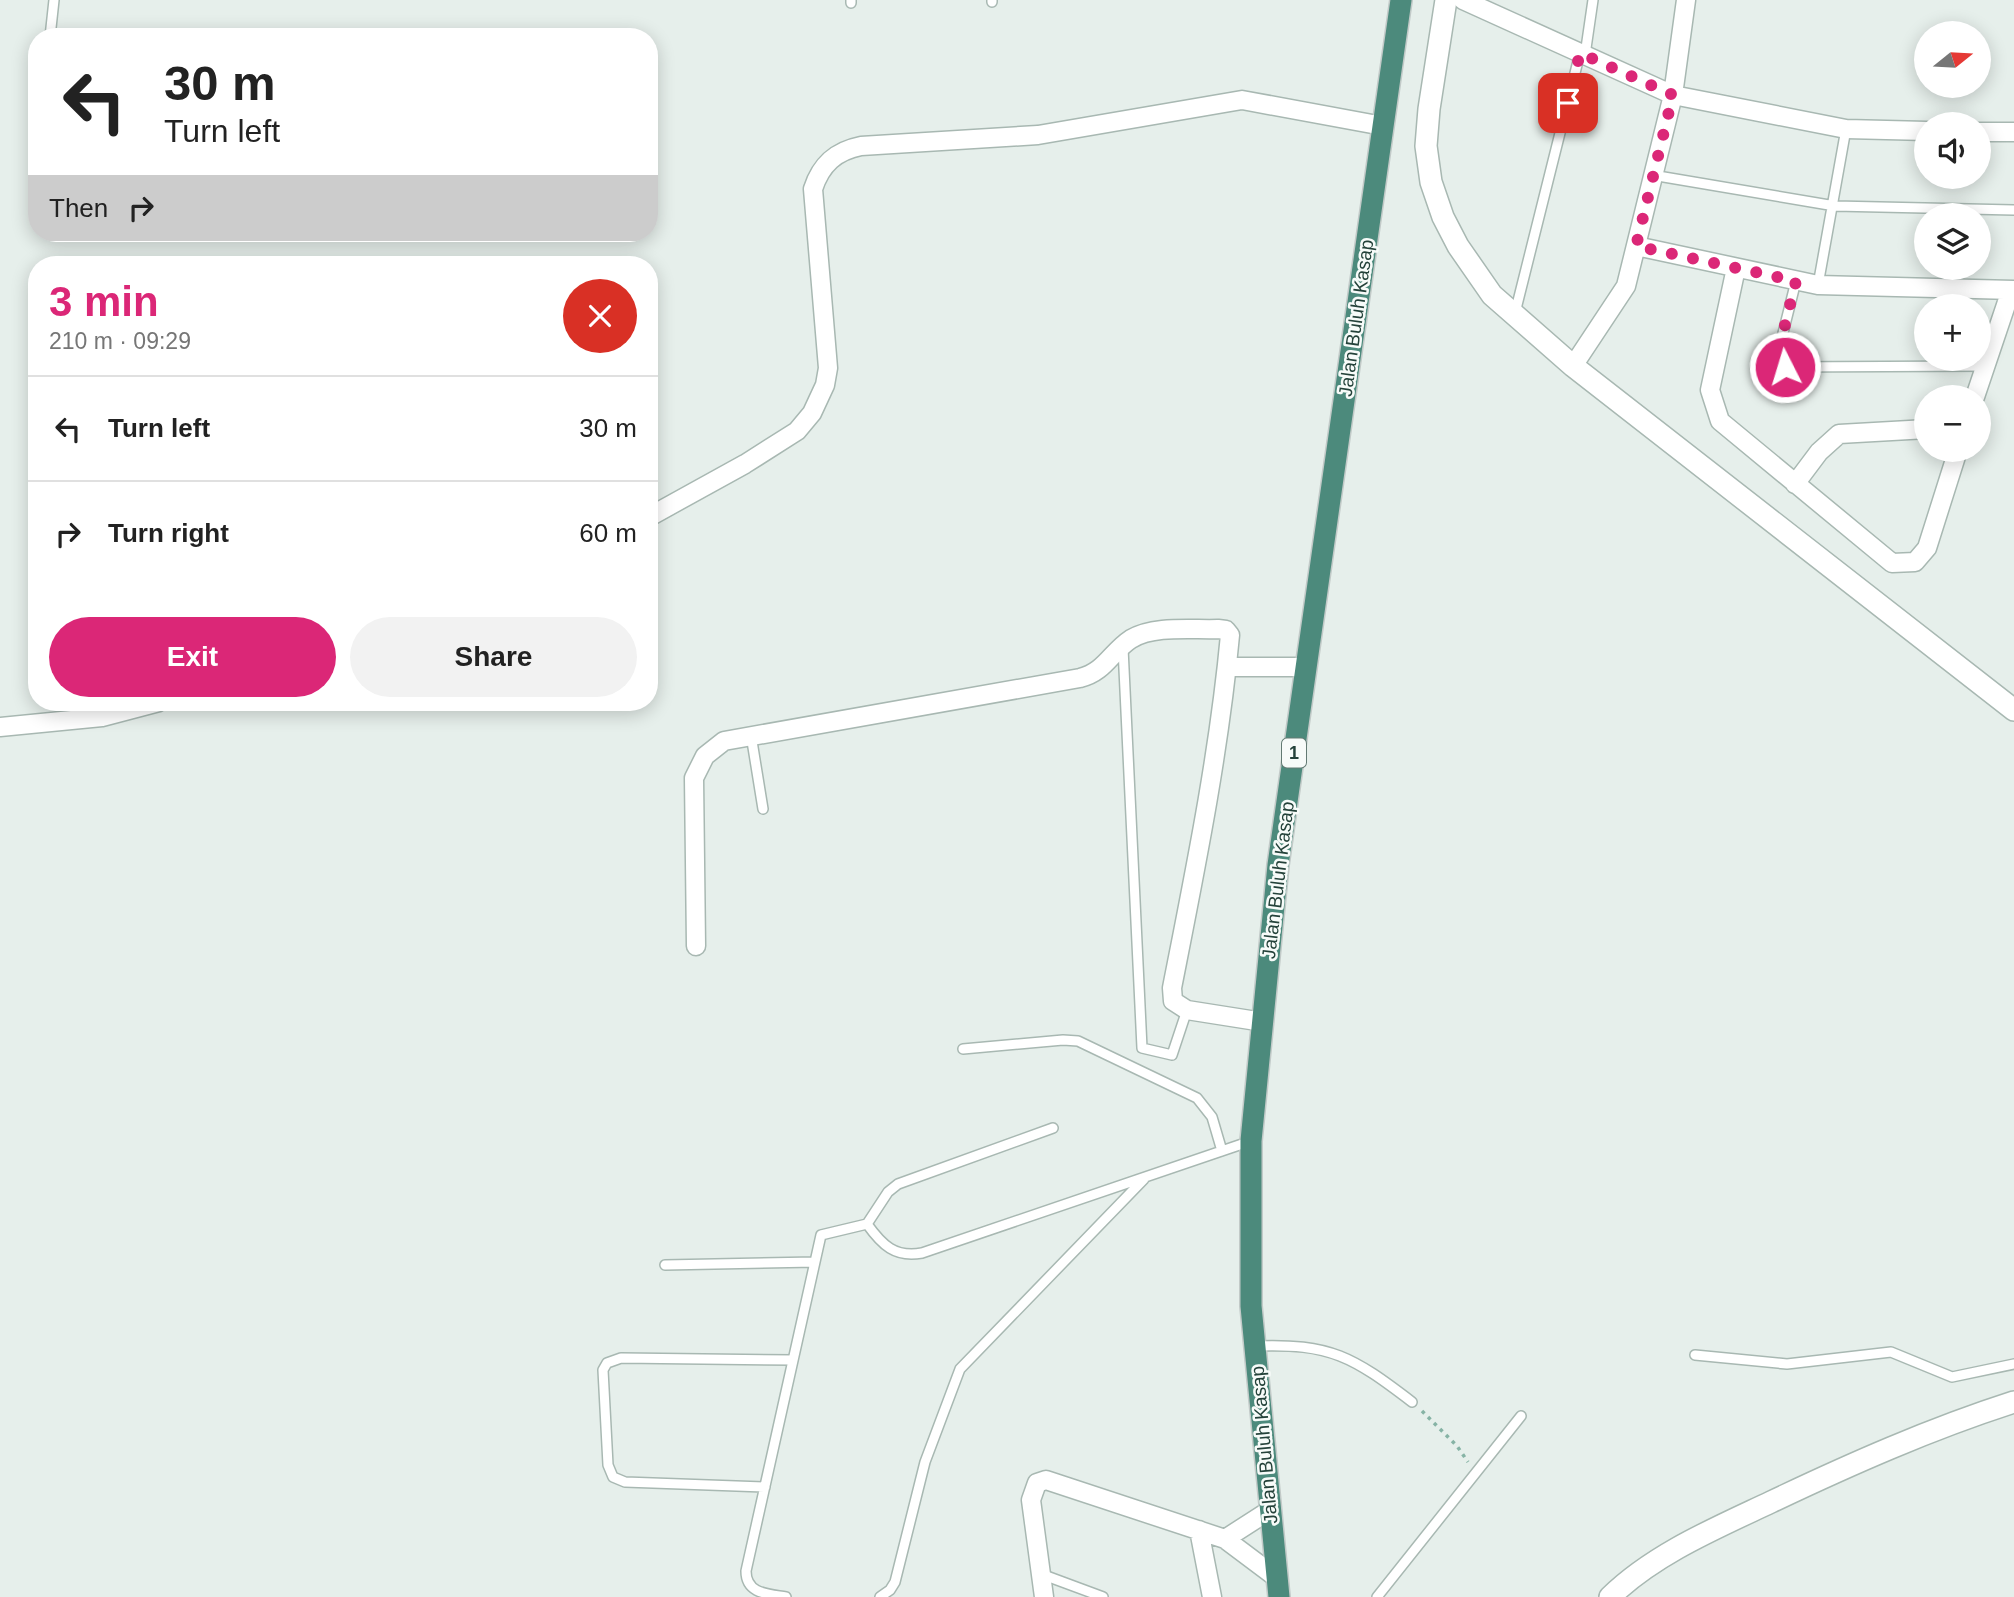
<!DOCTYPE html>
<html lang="en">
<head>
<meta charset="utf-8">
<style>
	:root { --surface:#fff; --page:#f2f2f2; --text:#222; --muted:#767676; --line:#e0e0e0; --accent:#db2777 }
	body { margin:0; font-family:Helvetica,sans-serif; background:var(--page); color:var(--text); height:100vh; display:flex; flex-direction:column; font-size:26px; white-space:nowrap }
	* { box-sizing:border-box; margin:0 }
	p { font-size:23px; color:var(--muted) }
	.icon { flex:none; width:38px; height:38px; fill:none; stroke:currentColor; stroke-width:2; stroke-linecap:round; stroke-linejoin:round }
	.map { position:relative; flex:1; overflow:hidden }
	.details { position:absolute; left:28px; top:256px; width:630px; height:455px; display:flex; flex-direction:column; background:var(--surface); border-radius:28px; box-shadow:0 4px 18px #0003 }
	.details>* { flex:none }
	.hud { position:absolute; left:28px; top:28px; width:630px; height:214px; border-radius:28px; box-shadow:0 4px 18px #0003; background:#fff; color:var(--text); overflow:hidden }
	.needle { width:46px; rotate:72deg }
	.buttons { position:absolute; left:1914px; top:21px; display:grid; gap:14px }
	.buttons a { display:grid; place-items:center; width:77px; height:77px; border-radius:50%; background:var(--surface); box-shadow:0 4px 18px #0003; font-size:35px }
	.pin { position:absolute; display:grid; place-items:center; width:60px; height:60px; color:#fff; margin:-30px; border-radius:14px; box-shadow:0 4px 10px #0006 }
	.me { position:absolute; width:77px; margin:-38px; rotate:355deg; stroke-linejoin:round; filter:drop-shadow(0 0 5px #0008) }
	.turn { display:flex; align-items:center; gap:24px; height:147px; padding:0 21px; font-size:32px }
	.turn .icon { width:91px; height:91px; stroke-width:2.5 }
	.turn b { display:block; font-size:49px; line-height:60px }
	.then { display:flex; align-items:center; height:66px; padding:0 21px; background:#0003; gap:14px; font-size:26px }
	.round { display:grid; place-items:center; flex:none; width:74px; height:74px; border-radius:37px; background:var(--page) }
	.overview { display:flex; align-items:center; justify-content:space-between; height:119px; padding:0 21px }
	h1 { font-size:42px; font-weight:800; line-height:52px; color:var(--accent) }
	.cta { display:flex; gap:14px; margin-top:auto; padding:14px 21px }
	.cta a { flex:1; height:80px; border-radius:42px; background:var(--accent); color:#fff; font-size:28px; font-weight:800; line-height:80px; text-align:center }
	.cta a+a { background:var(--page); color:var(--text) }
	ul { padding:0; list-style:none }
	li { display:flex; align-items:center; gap:21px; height:105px; padding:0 21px; border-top:2px solid var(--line) }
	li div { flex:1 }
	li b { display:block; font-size:26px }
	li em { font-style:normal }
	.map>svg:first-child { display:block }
</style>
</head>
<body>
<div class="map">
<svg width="2014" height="1597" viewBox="0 0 2014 1597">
	<rect width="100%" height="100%" fill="#e6efeb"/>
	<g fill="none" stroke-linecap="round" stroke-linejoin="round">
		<defs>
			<path id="service" d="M992 0V2
				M851 3V0
				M50 37 54 0
				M1585 55 1593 0
				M1652 175 1835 206 2014 210
				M1796 281 1778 353 1785 367 1986 366
				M1818 285 1846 129
				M1515 313 1580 53
				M1123 648 1142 1048 1172 1055 1187 1010
				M751 735 763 809
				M963 1049 1063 1040 1078 1041 1197 1098 1212 1117 1222 1151
				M867 1224 888 1192 898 1184 1053 1128
				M665 1265 815 1262
				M1255 1346C1331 1343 1353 1357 1412 1402
				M1695 1355 1787 1364 1891 1352 1952 1377 2014 1364
				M765 1487 625 1482 613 1477 608 1465 603 1370 607 1363 621 1358 793 1360
				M1041 1574 1103 1597
				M786 1597C768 1594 746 1594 746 1571L821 1235 867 1224C882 1245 895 1258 922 1253L1251 1141
				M880 1597 890 1590 895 1582 925 1462 960 1369 1144 1179
				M1377 1597 1521 1416"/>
			<path id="minor" d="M1463 0 1673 95 1846 129 1927 131
				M1979 132H2014
				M1636 246 1818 285 2014 290
				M1736 268 1710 390 1720 421 1892 563 1915 562 1927 548 1958 450
				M1573 366 1626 286 1673 95 1686 0
				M1975 397 2011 290
				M1795 484 1819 452 1839 434 1927 429
				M649 517 745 464 797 431 812 413 825 385 828 368 813 189C821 164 836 151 861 146L1038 135 1242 100 1383 126
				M1227 667H1306
				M0 727 102 717 159 702
				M696 946 694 778 705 756 724 741 1080 678C1105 672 1111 652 1131 639 1154 625 1192 630 1218 629L1226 630 1230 635C1219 754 1195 871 1172 988L1173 1001 1187 1010 1263 1022
				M1199 1530 1212 1597
				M1225 1539 1270 1510
				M1044 1597 1031 1500 1037 1483 1046 1480 1225 1539 1277 1578"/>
			<path id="tertiary" d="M1446 0 1429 109 1426 146 1431 182 1443 217 1458 246 1492 295 1573 366 2014 710
				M1610 1597C1654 1554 1716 1528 1771 1502 1851 1464 1930 1429 2014 1402"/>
			<path id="trunk" d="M1279 1597 1251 1306V1141L1278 865 1401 0"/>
		</defs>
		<use href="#service" stroke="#a8b8b2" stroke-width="12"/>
		<use href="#minor" stroke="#a8b8b2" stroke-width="21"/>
		<use href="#tertiary" stroke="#a8b8b2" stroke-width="24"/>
		<use href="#trunk" stroke="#c2cac8" stroke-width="24"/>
		<path stroke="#86b3a5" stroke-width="3.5" stroke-dasharray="3.5 5" stroke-linecap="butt" d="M1422 1411 1457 1446 1468 1462"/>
		<use href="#service" stroke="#fff" stroke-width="9"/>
		<use href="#minor" stroke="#fff" stroke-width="18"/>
		<use href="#tertiary" stroke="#fff" stroke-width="21"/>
		<use href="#trunk" stroke="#4c8a7c" stroke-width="21"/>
	</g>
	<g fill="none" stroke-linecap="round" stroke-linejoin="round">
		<path stroke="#db2777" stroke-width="12" stroke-dasharray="0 21.6" d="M1568 103 1580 53 1673 95 1636 246 1796 281 1778 353 1785 367"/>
	</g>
	<g text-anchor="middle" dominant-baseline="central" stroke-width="5" stroke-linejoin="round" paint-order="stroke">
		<rect fill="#f7fbf9" stroke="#637a73" stroke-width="2" x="1282" y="738.5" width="24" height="29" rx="5"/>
		<g font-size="18" font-weight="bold" fill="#24423a">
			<text x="1294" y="753">1</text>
		</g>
		<g font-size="19" fill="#24423a" stroke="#f7fbf9">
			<text transform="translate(1356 318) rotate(-82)">Jalan Buluh Kasap</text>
			<text transform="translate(1278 880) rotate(-83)">Jalan Buluh Kasap</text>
			<text transform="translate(1264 1445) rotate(-95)">Jalan Buluh Kasap</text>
		</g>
	</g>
</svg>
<div class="buttons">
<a><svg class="needle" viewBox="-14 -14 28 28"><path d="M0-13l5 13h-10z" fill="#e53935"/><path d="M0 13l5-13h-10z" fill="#767676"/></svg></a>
<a><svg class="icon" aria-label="sound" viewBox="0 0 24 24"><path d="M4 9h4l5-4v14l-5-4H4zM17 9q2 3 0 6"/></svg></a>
<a><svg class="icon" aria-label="layers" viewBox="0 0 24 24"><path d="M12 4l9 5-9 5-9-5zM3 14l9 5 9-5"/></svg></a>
<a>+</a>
<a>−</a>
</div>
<div class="pin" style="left:1568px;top:103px;background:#d93025"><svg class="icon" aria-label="arrive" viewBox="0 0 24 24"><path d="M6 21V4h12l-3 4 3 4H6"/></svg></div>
<svg class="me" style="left:1785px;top:367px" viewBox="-20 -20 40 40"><circle r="17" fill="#db2777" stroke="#fff" stroke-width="3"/><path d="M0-11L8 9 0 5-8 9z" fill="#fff"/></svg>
<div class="hud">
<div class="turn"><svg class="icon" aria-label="left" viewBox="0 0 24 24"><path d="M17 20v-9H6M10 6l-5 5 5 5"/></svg><div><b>30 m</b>Turn left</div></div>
<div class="then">Then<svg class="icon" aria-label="right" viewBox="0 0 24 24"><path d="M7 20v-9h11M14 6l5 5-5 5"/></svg></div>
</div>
<section class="details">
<div class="overview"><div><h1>3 min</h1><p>210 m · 09:29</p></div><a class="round" style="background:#d93025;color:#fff"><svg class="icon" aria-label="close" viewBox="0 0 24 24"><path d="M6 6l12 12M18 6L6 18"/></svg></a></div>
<ul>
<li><svg class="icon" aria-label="left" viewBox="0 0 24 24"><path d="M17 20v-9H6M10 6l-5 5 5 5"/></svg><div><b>Turn left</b></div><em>30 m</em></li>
<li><svg class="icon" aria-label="right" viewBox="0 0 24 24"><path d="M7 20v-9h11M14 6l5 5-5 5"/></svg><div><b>Turn right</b></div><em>60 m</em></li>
</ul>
<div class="cta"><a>Exit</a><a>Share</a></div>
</section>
</div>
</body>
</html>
